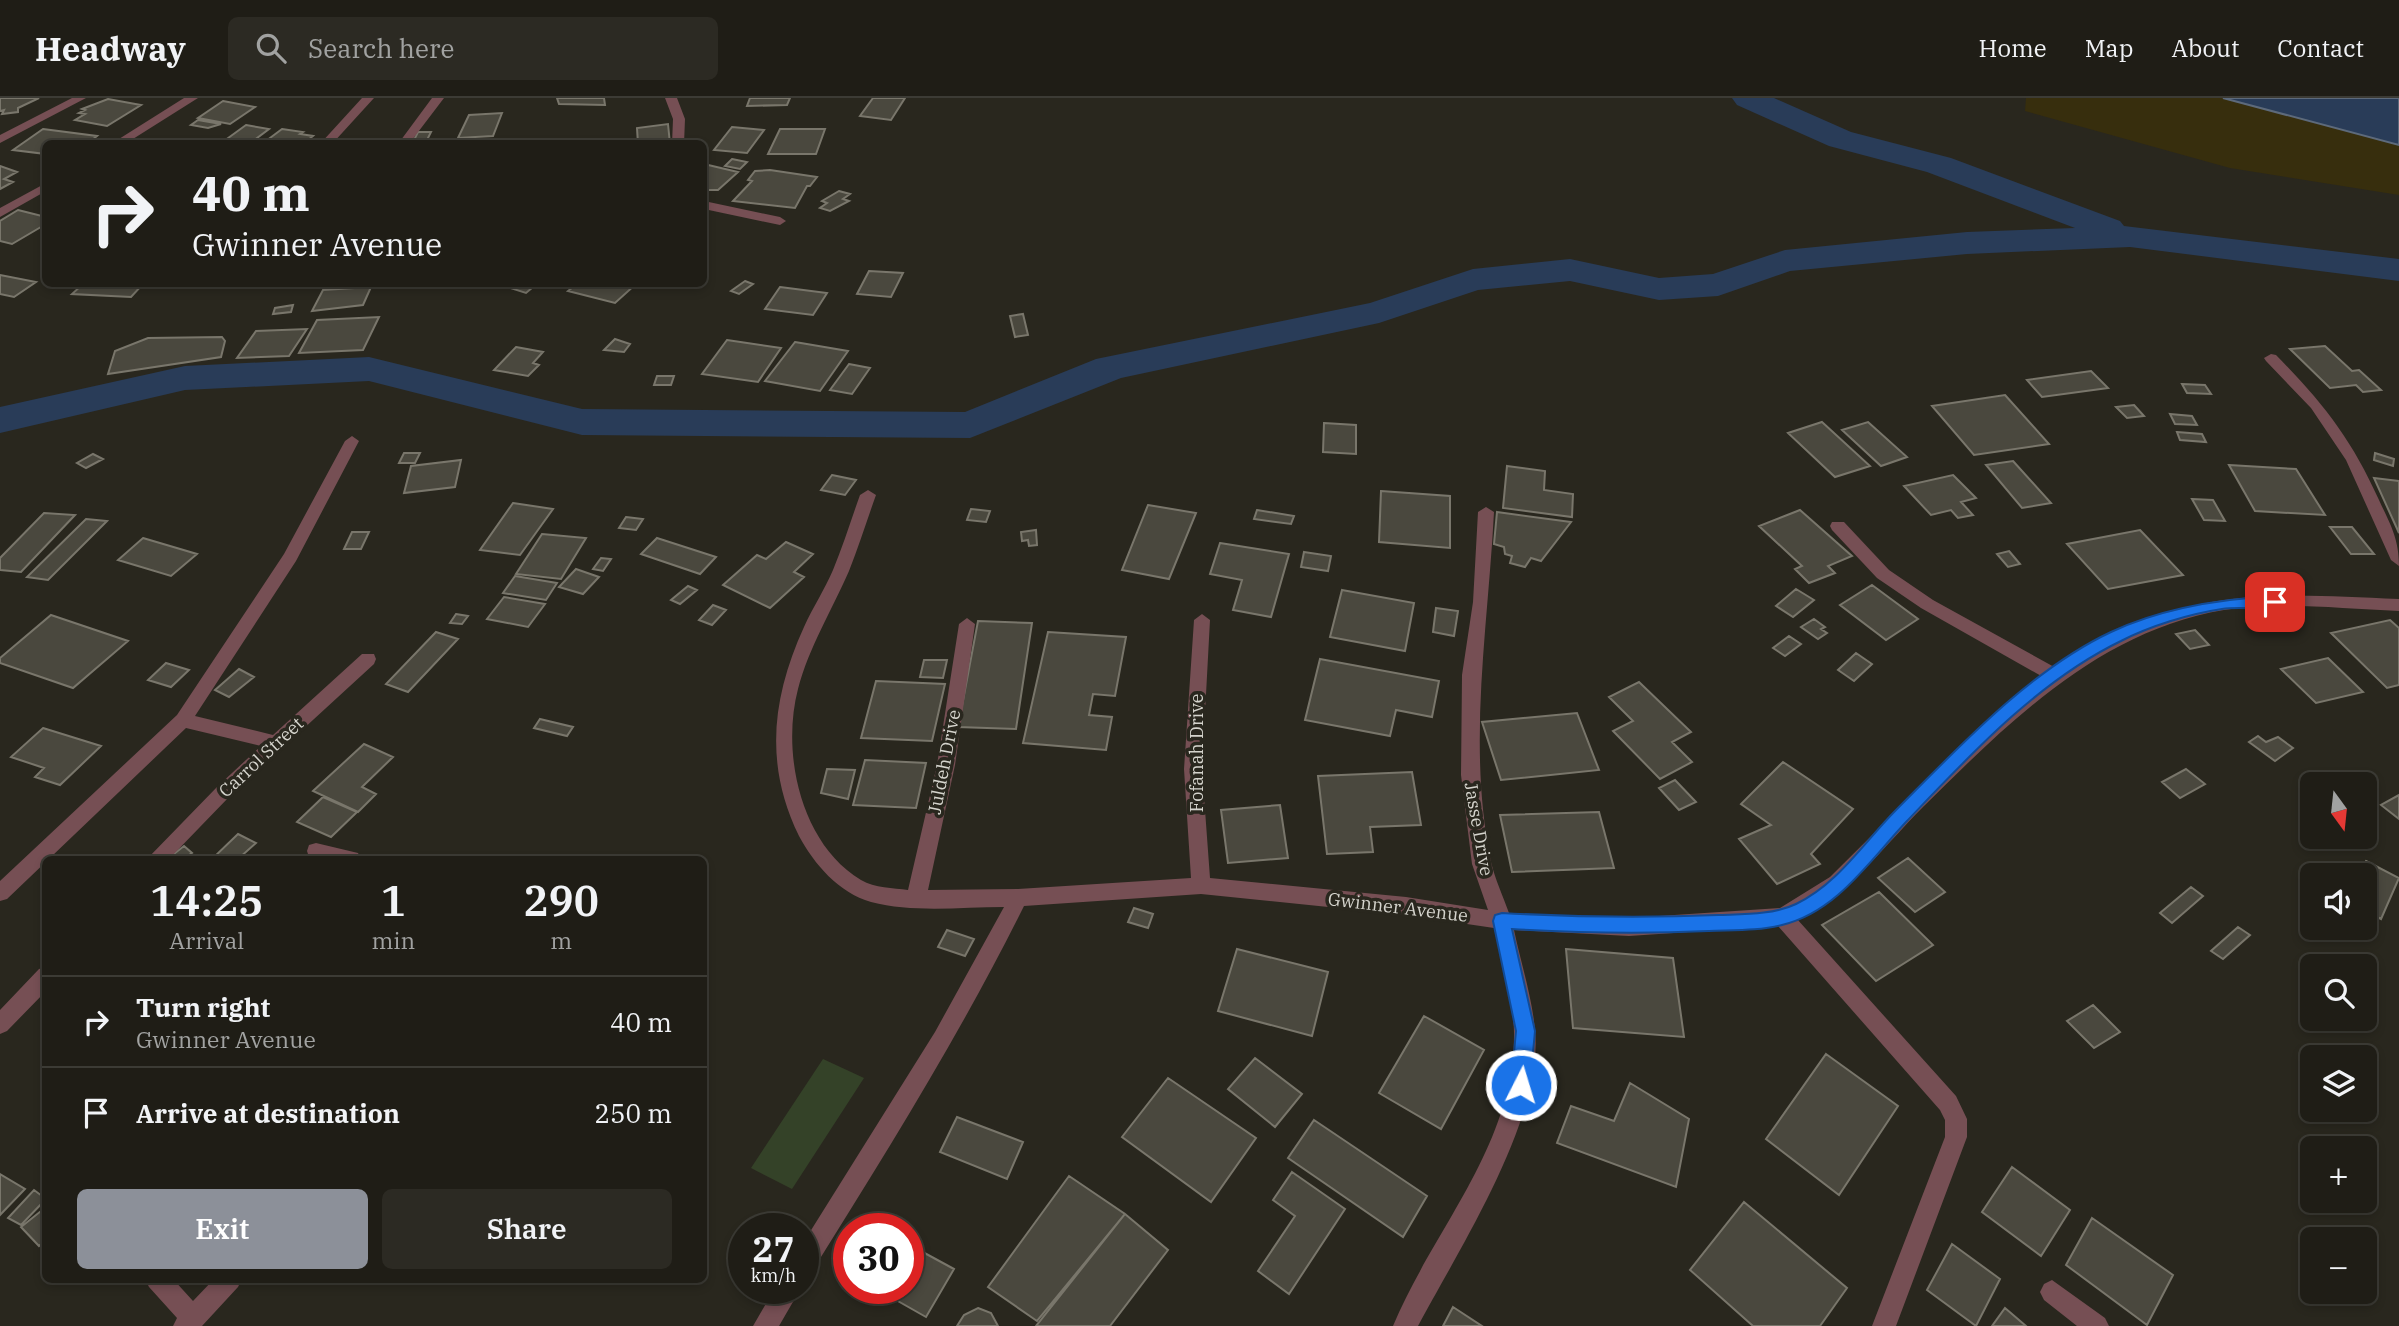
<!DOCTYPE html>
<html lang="en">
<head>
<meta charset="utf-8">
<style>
	:root { --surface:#1f1d16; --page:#2c2a23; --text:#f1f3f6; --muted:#a1a2a1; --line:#3c3b35; --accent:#8c9099 }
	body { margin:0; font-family:"IBM Plex Serif",serif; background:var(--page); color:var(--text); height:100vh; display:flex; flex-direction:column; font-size:26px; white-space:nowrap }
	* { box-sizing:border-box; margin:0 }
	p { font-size:23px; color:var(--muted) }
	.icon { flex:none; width:38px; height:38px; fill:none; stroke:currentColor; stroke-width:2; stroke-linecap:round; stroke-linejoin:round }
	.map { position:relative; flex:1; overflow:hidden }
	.panel { position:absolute; left:42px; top:758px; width:665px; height:427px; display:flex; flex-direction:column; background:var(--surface); border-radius:10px; box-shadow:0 4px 10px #0003,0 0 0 2px var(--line) }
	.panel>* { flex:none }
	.guide { position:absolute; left:42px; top:42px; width:665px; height:147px; border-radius:10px; box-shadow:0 4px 10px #0003,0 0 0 2px var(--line); background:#1f1d16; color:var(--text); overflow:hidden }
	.needle { width:46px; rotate:165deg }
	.fabs { position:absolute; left:2300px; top:674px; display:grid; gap:14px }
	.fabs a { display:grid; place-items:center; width:77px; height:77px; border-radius:10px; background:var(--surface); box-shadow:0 4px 10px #0003,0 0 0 2px var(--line); font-size:35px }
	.speed { position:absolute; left:728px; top:1115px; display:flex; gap:14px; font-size:35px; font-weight:700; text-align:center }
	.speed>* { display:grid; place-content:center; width:91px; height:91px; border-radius:50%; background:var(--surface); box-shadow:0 4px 10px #0003,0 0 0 2px var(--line); line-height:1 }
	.speed small { font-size:18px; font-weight:400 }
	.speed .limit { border:10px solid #d22; background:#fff; color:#111 }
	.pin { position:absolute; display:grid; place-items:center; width:60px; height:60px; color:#fff; margin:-30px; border-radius:14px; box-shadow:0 4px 10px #0006 }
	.me { position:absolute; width:77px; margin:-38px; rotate:5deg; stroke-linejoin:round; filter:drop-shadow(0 0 5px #0008) }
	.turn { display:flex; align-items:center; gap:24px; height:147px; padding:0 35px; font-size:32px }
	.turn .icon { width:91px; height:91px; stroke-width:2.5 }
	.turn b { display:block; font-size:49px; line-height:60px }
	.eta { display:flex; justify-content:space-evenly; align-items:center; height:119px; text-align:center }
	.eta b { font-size:42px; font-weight:600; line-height:49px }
	.cta { display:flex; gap:14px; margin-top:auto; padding:14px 35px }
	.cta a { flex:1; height:80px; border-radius:10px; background:var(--accent); color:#fff; font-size:28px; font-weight:600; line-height:80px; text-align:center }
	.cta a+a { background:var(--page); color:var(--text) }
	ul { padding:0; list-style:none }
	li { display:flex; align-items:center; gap:21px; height:91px; padding:0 35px; border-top:2px solid var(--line) }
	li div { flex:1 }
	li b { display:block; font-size:26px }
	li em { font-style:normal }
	header { display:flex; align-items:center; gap:42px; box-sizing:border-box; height:98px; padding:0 35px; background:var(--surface); border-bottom:2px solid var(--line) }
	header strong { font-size:33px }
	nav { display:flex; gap:38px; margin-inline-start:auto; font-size:24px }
	.search { width:490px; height:63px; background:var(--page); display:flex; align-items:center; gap:18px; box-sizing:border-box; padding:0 24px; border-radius:10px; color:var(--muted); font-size:26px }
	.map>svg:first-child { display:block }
</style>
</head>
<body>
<header>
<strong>Headway</strong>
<div class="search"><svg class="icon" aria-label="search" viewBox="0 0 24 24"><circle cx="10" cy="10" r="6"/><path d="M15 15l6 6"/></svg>Search here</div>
<nav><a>Home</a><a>Map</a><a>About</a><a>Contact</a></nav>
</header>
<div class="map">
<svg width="2399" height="1228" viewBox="0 0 2399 1228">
	<rect width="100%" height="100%" fill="#29271e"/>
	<path fill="#344228" d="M823 961 864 980 792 1091 751 1070Z"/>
	<path fill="#372e0d" d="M2026 0H2223L2399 47V97L2230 70 2025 13Z"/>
	<path fill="#293c58" stroke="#5d6a7b" stroke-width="2" d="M2223 0H2399V47Z"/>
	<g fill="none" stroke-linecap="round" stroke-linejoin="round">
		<path fill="#293c58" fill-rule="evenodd" d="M1732 0H1774L1851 34 1951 60 2120 123 2124 128 2399 161V183L2130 149 1967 156 1790 173 1718 198 1659 202 1570 183 1478 192 1379 225 1121 280 970 340 582 337 369 283 185 292 0 335V309L185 268 369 259 582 311 965 314 1096 261 1370 205 1473 171 1570 161 1659 180 1713 176 1785 152 1967 134 2075 130 1927 74 1829 48 1737 7Z"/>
	</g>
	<path fill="#4a483e" stroke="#79766b" stroke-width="2" d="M0 0H39L18 10V14L2 16 4 12 0 13Z
		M557 0H604L605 7 559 6Z
		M750 0H790L787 7 747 8Z
		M873 0H905L891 22 860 18Z
		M108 1 141 7 107 28 75 22 85 16 79 15 85 12 82 11Z
		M223 3 255 9 230 26 198 20Z
		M502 15 493 38 458 40 469 17Z
		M198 22 221 26 208 30 191 27Z
		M668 26 670 46H638L637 30Z
		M246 27 269 31 249 46 224 43Z
		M732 29 764 32 747 55 714 52Z
		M43 31 97 38 87 46H46V56L13 52Z
		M282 31 303 34 300 36 313 38 303 46H262Z
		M780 31H825L816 56H768Z
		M418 34H431L426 44H413Z
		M732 61 747 64 740 71 725 68Z
		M704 66 738 74 718 92H704Z
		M0 68 17 74 4 81 13 84 0 91Z
		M770 72 817 79 810 88H807L795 110 733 103 752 83 748 82 755 73Z
		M839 93 850 96 843 101 849 103 830 113 820 110 827 105 822 103Z
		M18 112 46 119V126L12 146 0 143V123Z
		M869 173 903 175 891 199 857 196Z
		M0 177 36 184 14 199 0 196Z
		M745 183 753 186 739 196 731 193Z
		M83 186H143L131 199 72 196Z
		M498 186H525L533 189 526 195Z
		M577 186H636L615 205 568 193Z
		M371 189 363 207 312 213 323 192Z
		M780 189 827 195 813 217 765 211Z
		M293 207 291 214 273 216 275 210Z
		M1023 216 1028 237 1015 239 1010 218Z
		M379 219 363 252 299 255 317 222Z
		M307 231 289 258 237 260 256 233Z
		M222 239 225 243 221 259 108 276 115 253 148 240Z
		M615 241 630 246 624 254 604 252Z
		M727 242 781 250 758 284 702 276Z
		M795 244 848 253 820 293 765 283Z
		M2325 248 2352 273 2359 272 2381 292 2363 294 2356 287 2330 290 2290 251Z
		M516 249 543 254 533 265 539 267 528 278 494 272Z
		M849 266 870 270 852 296 830 292Z
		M2091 273 2108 290 2042 299 2027 282Z
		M657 278H674L671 287H654Z
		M2182 286 2205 287 2211 296 2187 295Z
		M2005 297 2049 346 1974 357 1932 308Z
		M2134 307 2144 318 2127 320 2116 309Z
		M2170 316 2192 318 2197 327 2175 326Z
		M1822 324 1870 368 1835 379 1788 335Z
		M1868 324 1907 359 1881 368 1842 332Z
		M1324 325 1356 327V356L1323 354Z
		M2177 334 2202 336 2206 344 2180 342Z
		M404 355H420L415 365H399Z
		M2375 355 2394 361 2393 368 2374 362Z
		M93 356 103 361 86 370 77 365Z
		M461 362 455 389 404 395 411 368Z
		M2013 363 2051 405 2022 410 1986 367Z
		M2229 367 2296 371 2325 417 2255 413Z
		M1507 368 1545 373 1544 392 1573 396 1572 419 1503 410Z
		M832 377 856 382 845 397 821 392Z
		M1953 377 1976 400 1961 404 1973 417 1958 420 1951 412 1931 417 1904 388Z
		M2374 380 2399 383V435Z
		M1381 393 1450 398V450L1379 444Z
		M2192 401 2213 402 2225 423 2204 422Z
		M513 405 553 411 520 457 480 452Z
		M1148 407 1196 415 1169 481 1122 472Z
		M971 411 990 413 986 424 967 422Z
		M1257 412 1294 418 1291 426 1254 421Z
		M1800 412 1852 458 1828 468 1835 475 1809 485 1795 471 1802 468 1759 428Z
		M1497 414 1571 424 1541 463 1531 460 1525 469 1510 465 1512 458 1505 456 1504 449 1494 446Z
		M44 415 75 417 21 474 0 472V460Z
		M626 419 643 421 636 432 619 430Z
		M86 421 107 423 48 482 27 479Z
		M2330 429H2352L2374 456H2351Z
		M1036 432 1037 447 1029 448 1028 442 1022 443 1021 434Z
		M2140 432 2183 477 2108 491 2067 446Z
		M352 434H369L361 451H344Z
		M542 436 586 440 561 481 516 476Z
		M143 440 197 456 171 478 118 462Z
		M657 440 716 459 700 476 641 456Z
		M786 444 813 456 794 474 804 479 770 510 723 487 757 457 766 461Z
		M1220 445 1289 456 1271 519 1233 512 1242 482 1210 476Z
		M2009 453 2020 466 2008 469 1997 456Z
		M1304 454 1331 458 1328 473 1301 469Z
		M601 460 611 461 603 473 593 471Z
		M576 471 599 479 583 496 559 489Z
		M515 478 557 485 546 502 503 495Z
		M1872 487 1918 521 1886 542 1840 507Z
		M688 488 697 492 680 506 671 502Z
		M1796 491 1814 502 1793 519 1776 508Z
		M1342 492 1414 505 1405 553 1330 539Z
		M504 499 545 506 528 529 487 521Z
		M713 507 726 512 712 527 699 522Z
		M1436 510 1458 513 1454 538 1433 534Z
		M456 516 468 518 462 526 450 525Z
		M51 517 128 543 73 590 0 565V560Z
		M1814 521 1825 529 1821 531 1827 535 1818 541 1801 529Z
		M2390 522 2399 530V587L2387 590 2331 535Z
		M978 523 1032 525 1016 631 958 629Z
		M2195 532 2209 547 2190 551 2176 536Z
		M436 534 458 541 408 594 386 586Z
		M1048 534 1126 539 1115 598 1093 596 1089 617 1112 619 1106 652 1023 645Z
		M1789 538 1801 546 1785 558 1773 550Z
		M1856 555 1872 566 1854 583 1838 572Z
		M2328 560 2363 594 2316 605 2281 571Z
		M1320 561 1439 583 1432 619 1396 612 1390 638 1305 622Z
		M924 562H947L943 580 920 579Z
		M166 565 189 572 171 589 148 582Z
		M239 571 254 579 229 599 215 592Z
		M876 583 945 586 932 643 861 640Z
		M1639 584 1691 634 1672 644 1692 664 1660 681 1613 633 1633 623 1609 599Z
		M1577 615 1599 672 1501 682 1482 624Z
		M540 621 573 629 567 638 534 630Z
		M43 630 101 648 60 687 35 679 44 670 11 659Z
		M2258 638 2266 644 2278 639 2293 650 2275 663 2249 644Z
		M364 646 393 659 362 689 376 696 358 714 313 693Z
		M865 662 926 665 916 710 853 707Z
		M1783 664 1853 711 1811 756 1820 766 1777 786 1739 741 1771 727 1741 706Z
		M827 671 855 672 848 701 821 695Z
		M2186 671 2205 686 2180 700 2162 684Z
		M1412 674 1421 727 1370 729 1373 754 1327 756 1318 678Z
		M1675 682 1696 704 1679 712 1659 690Z
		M2399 697V721L2381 707Z
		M323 699 357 714 331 739 297 724Z
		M1280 707 1288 760 1228 765 1221 712Z
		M1599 714 1614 770 1512 774 1500 717Z
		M238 736 256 745 238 761 213 760Z
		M184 748 192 755 183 761 170 759Z
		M1908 760 1945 794 1915 814 1878 780Z
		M2366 763 2399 780 2381 821 2364 812V777H2359Z
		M2191 789 2203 798 2172 825 2160 815Z
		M1879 794 1933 847 1876 883 1822 827Z
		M1134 810 1153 816 1148 830 1128 824Z
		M2238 829 2250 837 2223 861 2211 853Z
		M947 832 974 841 965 858 938 849Z
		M1237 851 1328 874 1312 938 1218 913Z
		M1566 851 1673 860 1684 939 1573 930Z
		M2093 907 2120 934 2094 950 2067 923Z
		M1424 918 1484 952 1441 1031 1379 995Z
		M1826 956 1898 1008 1839 1097 1766 1041Z
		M1255 960 1302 996 1275 1029 1228 991Z
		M1168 980 1256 1040 1211 1104 1122 1039Z
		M1630 985 1689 1021 1676 1089 1557 1045 1571 1008 1614 1023Z
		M957 1019 1023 1044 1007 1081 940 1054Z
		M1314 1022 1427 1098 1403 1139 1288 1060Z
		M2012 1069 2070 1112 2041 1158 1982 1114Z
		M1292 1074 1345 1111 1289 1196 1258 1173 1295 1118 1273 1102Z
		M0 1076 25 1091 0 1117Z
		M1069 1078 1125 1116 1037 1223 988 1189Z
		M34 1092 46 1101 21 1127 8 1120Z
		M1744 1104 1847 1190 1820 1228H1753L1690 1172Z
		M46 1109V1142L39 1148 21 1129Z
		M1125 1116 1168 1152 1110 1228H1036Z
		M2092 1120 2173 1177 2147 1227 2066 1167Z
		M908 1146 954 1171 926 1219 875 1190H908Z
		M1952 1146 2000 1181 1976 1228 1927 1192Z
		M1453 1209 1482 1228H1443Z
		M978 1210 991 1215 998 1228H957L964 1217Z
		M2005 1210 2026 1228H1992Z"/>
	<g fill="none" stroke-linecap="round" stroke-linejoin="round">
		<path fill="#764f54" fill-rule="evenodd" d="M72 0H86L0 45V37Z
			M184 0H198L125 46H111Z
			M362 0H374L332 46H320Z
			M432 0H444L409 46H398Z
			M665 0H677L685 21 684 46H672L673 21Z
			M46 85V93L0 119V110Z
			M704 103 780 119 786 123 780 127 704 111Z
			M2271 256 2276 257C2323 305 2351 340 2379 402 2390 426 2399 440 2399 468L2391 462 2346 362 2311 310 2266 263 2264 260Z
			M352 338 359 343 296 463 195 618 273 637 362 556H374L376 561 374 566 229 699 169 761H147L217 689 261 648 186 630 7 801 0 803V783L177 617 284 456 345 343Z
			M868 392 876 397C867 422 859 448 849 473 832 512 809 549 798 591 781 656 801 746 861 782 875 790 893 790 908 792L937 667 959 526 967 520 975 526 955 667 928 792 1018 791 1191 780 1184 671 1194 522 1202 516 1210 522 1202 671 1210 780 1406 799 1488 812 1472 766 1461 677 1462 577 1473 504 1478 414 1486 409 1494 414C1488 531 1467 648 1491 764 1495 781 1503 798 1509 815L1629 820 1780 810 1830 779 1972 638 2043 579 1921 510 1877 480 1832 432 1830 428 1832 424H1844L1889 472 1933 502 2056 570C2178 488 2260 495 2399 501V513C2341 511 2281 503 2224 512 2099 533 2009 624 1923 709 1883 749 1849 797 1797 821L1956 998 1967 1021V1039L1896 1228H1872L1945 1039V1022L1940 1012 1778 828 1629 838 1514 832C1521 865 1532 899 1535 932 1544 1020 1459 1151 1418 1228H1393C1434 1130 1515 1047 1514 935 1514 908 1500 859 1494 830L1406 817 1201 796 1024 808C961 935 886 1055 811 1175L803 1179V1145L935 934 1004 809C961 809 913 815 871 804 839 795 814 766 799 738 764 667 772 599 804 529 813 509 825 491 833 472 843 448 851 422 860 397Z
			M316 745 358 755 361 761H317L309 759 307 753 309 747Z
			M46 869V893L7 933 0 936V912L39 871Z
			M145 1181H173L193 1203 214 1181H242L238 1189 202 1228H173L177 1220 149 1189Z
			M2052 1182 2105 1220 2109 1228H2077L2044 1202 2040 1194 2044 1186Z
			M775 1190H801L779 1228H753Z"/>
	</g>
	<path fill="#1a73e8" stroke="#114b97" stroke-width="2" d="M2275 498 2280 500V508C2262 513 2241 508 2222 511 2189 516 2150 528 2121 543 2038 583 1969 658 1907 723 1870 762 1837 814 1782 827 1759 833 1733 832 1709 833 1643 836 1578 835 1512 831L1535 933 1530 987 1527 994 1521 997 1514 994 1511 987 1516 933 1493 823 1495 817 1502 815C1574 819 1645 820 1718 817 1743 816 1773 817 1796 806 1838 786 1864 744 1896 712 1958 650 2030 572 2111 534 2162 510 2219 501 2275 498Z"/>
	<g text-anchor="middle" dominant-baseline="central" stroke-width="7" stroke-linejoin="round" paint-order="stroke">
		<g font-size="18" fill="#d5d4cd" stroke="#29271e">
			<text transform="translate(1196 655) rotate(-90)">Fofanah Drive</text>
			<text transform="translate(261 659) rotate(-43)">Carrol Street</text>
			<text transform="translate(944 664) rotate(-79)">Juldeh Drive</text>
			<text transform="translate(1479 731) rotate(80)">Jasse Drive</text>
			<text transform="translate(1398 809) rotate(7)">Gwinner Avenue</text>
		</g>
	</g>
</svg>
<div class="fabs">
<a><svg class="needle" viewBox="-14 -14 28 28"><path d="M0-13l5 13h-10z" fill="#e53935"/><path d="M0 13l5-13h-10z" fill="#a1a2a1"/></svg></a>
<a><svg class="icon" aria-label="sound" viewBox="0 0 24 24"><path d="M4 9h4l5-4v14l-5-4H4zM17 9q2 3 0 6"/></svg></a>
<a><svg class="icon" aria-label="search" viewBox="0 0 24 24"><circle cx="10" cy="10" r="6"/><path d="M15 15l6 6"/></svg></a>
<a><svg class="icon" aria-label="layers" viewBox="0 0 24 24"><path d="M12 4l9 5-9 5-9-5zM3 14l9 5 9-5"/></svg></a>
<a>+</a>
<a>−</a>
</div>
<div class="speed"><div>27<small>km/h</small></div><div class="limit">30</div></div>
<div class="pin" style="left:2275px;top:504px;background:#d93025"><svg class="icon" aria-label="arrive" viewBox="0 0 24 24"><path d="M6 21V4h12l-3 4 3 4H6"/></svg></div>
<svg class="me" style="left:1521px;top:987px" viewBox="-20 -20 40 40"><circle r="17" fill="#1a73e8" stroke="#fff" stroke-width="3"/><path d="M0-11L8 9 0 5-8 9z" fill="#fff"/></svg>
<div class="guide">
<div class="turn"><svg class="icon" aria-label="right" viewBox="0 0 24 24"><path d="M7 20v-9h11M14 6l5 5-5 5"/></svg><div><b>40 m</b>Gwinner Avenue</div></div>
</div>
<section class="panel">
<div class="eta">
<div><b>14:25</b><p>Arrival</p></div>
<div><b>1</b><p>min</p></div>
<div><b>290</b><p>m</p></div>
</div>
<ul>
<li><svg class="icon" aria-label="right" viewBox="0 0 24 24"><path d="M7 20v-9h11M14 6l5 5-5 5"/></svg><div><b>Turn right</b><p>Gwinner Avenue</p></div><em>40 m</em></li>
<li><svg class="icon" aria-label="arrive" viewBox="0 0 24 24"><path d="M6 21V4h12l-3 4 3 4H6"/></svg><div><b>Arrive at destination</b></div><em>250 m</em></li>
</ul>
<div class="cta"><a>Exit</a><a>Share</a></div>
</section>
</div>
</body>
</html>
